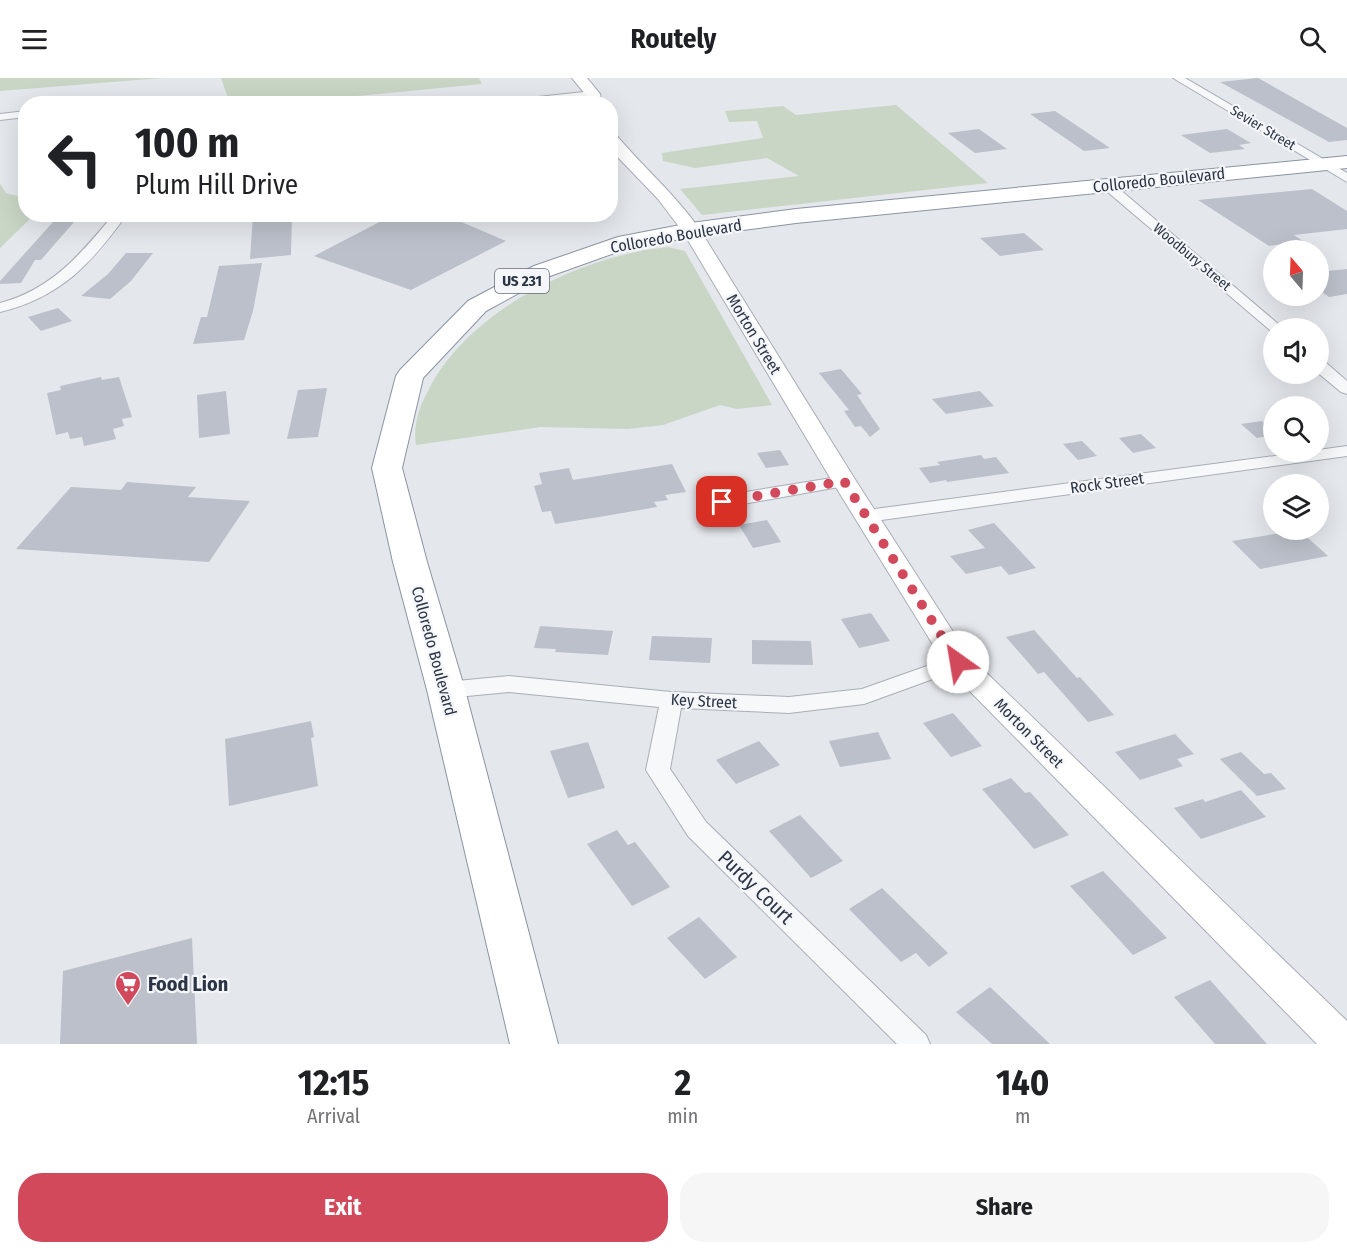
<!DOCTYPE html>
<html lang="en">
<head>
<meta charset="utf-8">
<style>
	:root { --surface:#fff; --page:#f6f6f6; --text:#202124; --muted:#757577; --accent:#d1495b }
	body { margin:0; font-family:"Fira Sans Condensed",sans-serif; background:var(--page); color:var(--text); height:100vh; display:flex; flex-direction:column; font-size:22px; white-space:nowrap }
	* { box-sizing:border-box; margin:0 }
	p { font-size:20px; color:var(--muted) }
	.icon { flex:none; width:33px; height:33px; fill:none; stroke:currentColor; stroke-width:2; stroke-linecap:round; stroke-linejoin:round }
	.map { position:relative; height:966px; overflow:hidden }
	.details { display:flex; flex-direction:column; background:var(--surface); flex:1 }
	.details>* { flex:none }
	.hud { position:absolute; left:18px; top:18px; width:600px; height:126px; border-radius:24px; box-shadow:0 6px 24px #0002; background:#fff; color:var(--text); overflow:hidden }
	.needle { width:39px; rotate:341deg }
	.buttons { position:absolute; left:1263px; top:162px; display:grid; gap:12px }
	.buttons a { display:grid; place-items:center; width:66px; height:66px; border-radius:50%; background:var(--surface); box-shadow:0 6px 24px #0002; font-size:30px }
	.pin { position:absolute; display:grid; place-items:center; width:51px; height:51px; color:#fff; margin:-26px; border-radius:12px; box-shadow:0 3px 9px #0006 }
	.me { position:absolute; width:66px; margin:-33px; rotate:328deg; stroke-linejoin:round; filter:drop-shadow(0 0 4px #0008) }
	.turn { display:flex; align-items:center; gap:21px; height:126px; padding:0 18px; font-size:27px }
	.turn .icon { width:78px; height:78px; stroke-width:2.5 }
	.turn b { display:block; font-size:42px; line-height:51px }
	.eta { display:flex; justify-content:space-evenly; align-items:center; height:102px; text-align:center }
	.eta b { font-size:36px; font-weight:700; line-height:42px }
	.primary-button { display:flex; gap:12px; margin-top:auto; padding:12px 18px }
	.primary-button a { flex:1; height:69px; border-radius:24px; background:var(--accent); color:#fff; font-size:24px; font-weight:700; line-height:69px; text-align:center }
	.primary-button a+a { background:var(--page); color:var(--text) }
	header { display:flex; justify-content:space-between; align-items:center; height:78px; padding:0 18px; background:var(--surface); font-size:27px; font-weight:700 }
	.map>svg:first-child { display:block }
</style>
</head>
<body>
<header><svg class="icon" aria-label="menu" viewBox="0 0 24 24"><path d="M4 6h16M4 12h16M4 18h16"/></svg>Routely<svg class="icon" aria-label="search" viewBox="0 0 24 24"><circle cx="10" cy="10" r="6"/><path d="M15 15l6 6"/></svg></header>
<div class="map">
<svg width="1347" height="966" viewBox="0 0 1347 966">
	<rect width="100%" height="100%" fill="#e4e7ec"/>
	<path fill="#c9d6c5" d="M0 0H162L0 13Z
		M221 0H479L482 6 284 25 230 26Z
		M896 27 988 105 702 137 680 111 799 98 767 80 695 90 663 83 662 75 763 60 757 43 729 44 725 33 783 28 796 37Z
		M0 106 6 115 25 120 26 136 34 137 0 170Z
		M668 169 685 173 772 327 737 331 720 327 663 347 628 351 541 349 416 367C413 347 419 329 429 311 469 232 582 177 668 169Z"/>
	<path fill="#bbc0ca" d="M1258 0 1347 50V62L1329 64 1220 4Z
		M1055 33 1110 70 1084 73 1030 36Z
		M979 51 1007 71 975 75 948 55Z
		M1227 51 1251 65 1239 67 1245 71 1210 75 1181 57Z
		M1312 111 1347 133V151L1294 157 1303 163 1269 168 1198 122Z
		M292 136 291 177 250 181 253 137Z
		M395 136H452V140L506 163 411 212 314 178Z
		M53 144H74L41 182H35L21 205 0 206V203Z
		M1024 155 1044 172 1000 178 980 160Z
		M126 175H153L131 203 110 221 81 218 108 196Z
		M262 185 253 233 244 262 193 266 201 239H207L219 188Z
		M1347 191V216L1329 219 1318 211V194Z
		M58 230 72 243 41 253 28 239Z
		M841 291 862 316 857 317 880 351 870 359 861 348 855 349 844 333 849 332 819 295Z
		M101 299 102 302 119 299 132 339 122 341 124 348 113 351 116 361 84 368 82 359 70 361 68 354 56 357 47 315 61 312 60 308Z
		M327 310 318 359 287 361 298 312Z
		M226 313 230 356 199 360 197 317Z
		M980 313 994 328 946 336 932 321Z
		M1262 343 1274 352V357L1257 360 1241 346Z
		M1141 356 1156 370 1133 375 1119 360Z
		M1082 363 1097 378 1078 382 1063 366Z
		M780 372 789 387 766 390 757 375Z
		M981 377 984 381 996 379 1009 395 947 404 946 402 930 405 919 390 940 387 937 384Z
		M672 386 686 414 665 417 668 422 654 424 657 429 605 438 555 446 551 433 542 434 534 408 542 406 539 395 569 390 573 402Z
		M127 404 196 409 188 419 250 423 209 484 16 471 71 409 121 412Z
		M767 442 781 464 753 470 739 447Z
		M994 445 1036 490 1009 497 1001 488 966 496 950 478 985 470 968 452Z
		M1299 452 1328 478 1260 491 1232 463Z
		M871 535 890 563 859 570 841 541Z
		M540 548 613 553 608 577 555 574 556 571 534 570Z
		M1034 552 1077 600 1080 599 1114 637 1088 644 1044 594 1038 596 1006 559Z
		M652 558 712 560 710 585 649 582Z
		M752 562 811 563 813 587 752 586Z
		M953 635 982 668 951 679 923 645Z
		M311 643 314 659 311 660 318 708 229 728 225 661Z
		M878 654 891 681 840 689 829 663Z
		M1175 656 1194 676 1177 681 1183 688 1140 702 1115 674Z
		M759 663 780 687 736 706 716 682Z
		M588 664 605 710 568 720 550 673Z
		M1241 674 1264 696 1271 695 1286 711 1257 718 1220 681Z
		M1011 700 1025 715 1030 714 1069 757 1034 771 982 711Z
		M1241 712 1266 739 1201 761 1174 730 1203 721 1205 724Z
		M800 737 843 783 811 800 769 753Z
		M617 752 628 767 635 764 670 809 632 828 587 766Z
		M1103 793 1167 860 1133 877 1070 808Z
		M882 810 948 875 929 889 916 875 901 884 849 831Z
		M699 839 737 879 705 901 667 860Z
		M192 860 197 966H60L63 893Z
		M1210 902 1267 966H1215L1174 919Z
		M990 909 1050 966H992L956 934Z"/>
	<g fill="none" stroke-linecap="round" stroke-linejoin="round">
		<defs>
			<path id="street" d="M1173 0H1185L1347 95V104Z
				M593 13 598 16 597 18 536 26H497L502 23Z
				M26 33V39L0 42V36Z
				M1107 103 1111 104 1283 250H1274V254L1271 253 1103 110 1101 107 1103 104Z
				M114 136H127C91 186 61 219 0 234V225C51 212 81 176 114 136Z
				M1318 281 1324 283 1347 303V316L1341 314 1318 295Z
				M1347 368V378L867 444 860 442 858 438 860 434 867 432 1305 374H1318V372Z
				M844 398 850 399 853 403 850 407 721 430 715 428 712 424 715 420 721 418Z
				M958 577 966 579 969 584 966 589 864 626 789 635 681 630 670 691 706 744 926 957 930 966H897L688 758 646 692 659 629 509 614 446 620 438 617 435 612 438 607 446 604 509 598 671 614 789 619 862 611Z"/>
			<path id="secondary" d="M572 0H587L600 16 602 26H587L586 17Z
				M610 55 616 57C643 89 676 117 700 152L856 403 968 577 1347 943V966H1317L948 591 832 403 683 154 658 121 610 71Z"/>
			<path id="highway" d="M1347 78V90L796 145 691 159 623 172 550 198 486 233 423 300 402 390 427 484 465 612 558 966H510L427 612 393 484 372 390 396 298 400 292 468 223 534 188 618 159 691 145 796 131Z"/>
		</defs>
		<use href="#street" stroke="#a9aeb7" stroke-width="2"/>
		<use href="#secondary" stroke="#a9aeb7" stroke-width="2"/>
		<use href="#highway" stroke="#8b94a3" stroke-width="2"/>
		<use href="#street" fill="#f7f8fa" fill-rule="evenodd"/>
		<use href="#secondary" fill="#fff" fill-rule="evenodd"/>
		<use href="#highway" fill="#fff" fill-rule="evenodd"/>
	</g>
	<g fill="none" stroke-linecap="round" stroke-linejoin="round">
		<path stroke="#d1495b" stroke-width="10" stroke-dasharray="0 18" d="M722 424 844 403 958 584"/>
	</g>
	<defs>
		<symbol id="supermarket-pin" viewBox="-11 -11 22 30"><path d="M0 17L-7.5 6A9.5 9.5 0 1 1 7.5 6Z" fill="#d1495b" stroke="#f4f6f9"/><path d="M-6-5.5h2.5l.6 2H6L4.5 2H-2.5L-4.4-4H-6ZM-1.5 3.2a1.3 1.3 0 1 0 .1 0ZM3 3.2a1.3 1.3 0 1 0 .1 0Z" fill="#fff"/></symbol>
	</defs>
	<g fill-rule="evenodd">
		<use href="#supermarket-pin" x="113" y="891" width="30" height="40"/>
	</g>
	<g text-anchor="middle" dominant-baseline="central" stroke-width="4.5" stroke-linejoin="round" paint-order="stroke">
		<g font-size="14" fill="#2b3445" stroke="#f4f6f9">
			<text transform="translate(1263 50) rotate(31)">Sevier Street</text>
			<text transform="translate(1192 179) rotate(40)">Woodbury Street</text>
		</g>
		<rect fill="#f4f6f9" stroke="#676e7b" stroke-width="1.5" x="495" y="191" width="54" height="24" rx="4.5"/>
		<g font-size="15" font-weight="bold" fill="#2b3445">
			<text x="522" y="203">US 231</text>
		</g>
		<g font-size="16" fill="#2b3445" stroke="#f4f6f9">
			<text transform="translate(1159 102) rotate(-6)">Colloredo Boulevard</text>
			<text transform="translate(676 158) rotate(-10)">Colloredo Boulevard</text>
			<text transform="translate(754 256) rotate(59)">Morton Street</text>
			<text transform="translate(1107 405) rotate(-8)">Rock Street</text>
			<text transform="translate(434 573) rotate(75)">Colloredo Boulevard</text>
			<text transform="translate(704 623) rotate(3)">Key Street</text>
			<text transform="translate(1029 655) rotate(45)">Morton Street</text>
		</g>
		<g font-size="20" fill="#2b3445" stroke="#f4f6f9">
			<text transform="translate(756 809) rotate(44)">Purdy Court</text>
		</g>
		<g font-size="20" font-weight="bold" fill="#2b3445" stroke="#f4f6f9" text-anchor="start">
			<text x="148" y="906">Food Lion</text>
		</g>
	</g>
</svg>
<div class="buttons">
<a><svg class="needle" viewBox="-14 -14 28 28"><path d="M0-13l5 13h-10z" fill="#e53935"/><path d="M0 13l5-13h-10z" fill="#757577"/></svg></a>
<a><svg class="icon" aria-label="sound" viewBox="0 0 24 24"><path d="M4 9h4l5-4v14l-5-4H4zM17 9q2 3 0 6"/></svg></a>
<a><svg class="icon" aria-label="search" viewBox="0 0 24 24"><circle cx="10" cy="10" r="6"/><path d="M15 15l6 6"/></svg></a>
<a><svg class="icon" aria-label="layers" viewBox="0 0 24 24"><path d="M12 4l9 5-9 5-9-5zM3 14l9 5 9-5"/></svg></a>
</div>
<div class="pin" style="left:722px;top:424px;background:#d93025"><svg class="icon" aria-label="arrive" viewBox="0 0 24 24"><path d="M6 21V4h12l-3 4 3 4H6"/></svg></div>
<svg class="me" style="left:958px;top:584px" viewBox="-20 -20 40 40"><circle r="19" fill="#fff"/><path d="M0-13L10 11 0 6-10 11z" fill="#d1495b"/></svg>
<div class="hud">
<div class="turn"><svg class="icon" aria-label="left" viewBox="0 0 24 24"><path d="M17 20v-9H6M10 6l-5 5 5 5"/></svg><div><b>100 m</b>Plum Hill Drive</div></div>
</div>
</div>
<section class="details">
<div class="eta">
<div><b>12:15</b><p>Arrival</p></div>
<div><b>2</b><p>min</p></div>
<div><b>140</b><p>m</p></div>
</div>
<div class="primary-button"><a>Exit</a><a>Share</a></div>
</section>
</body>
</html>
